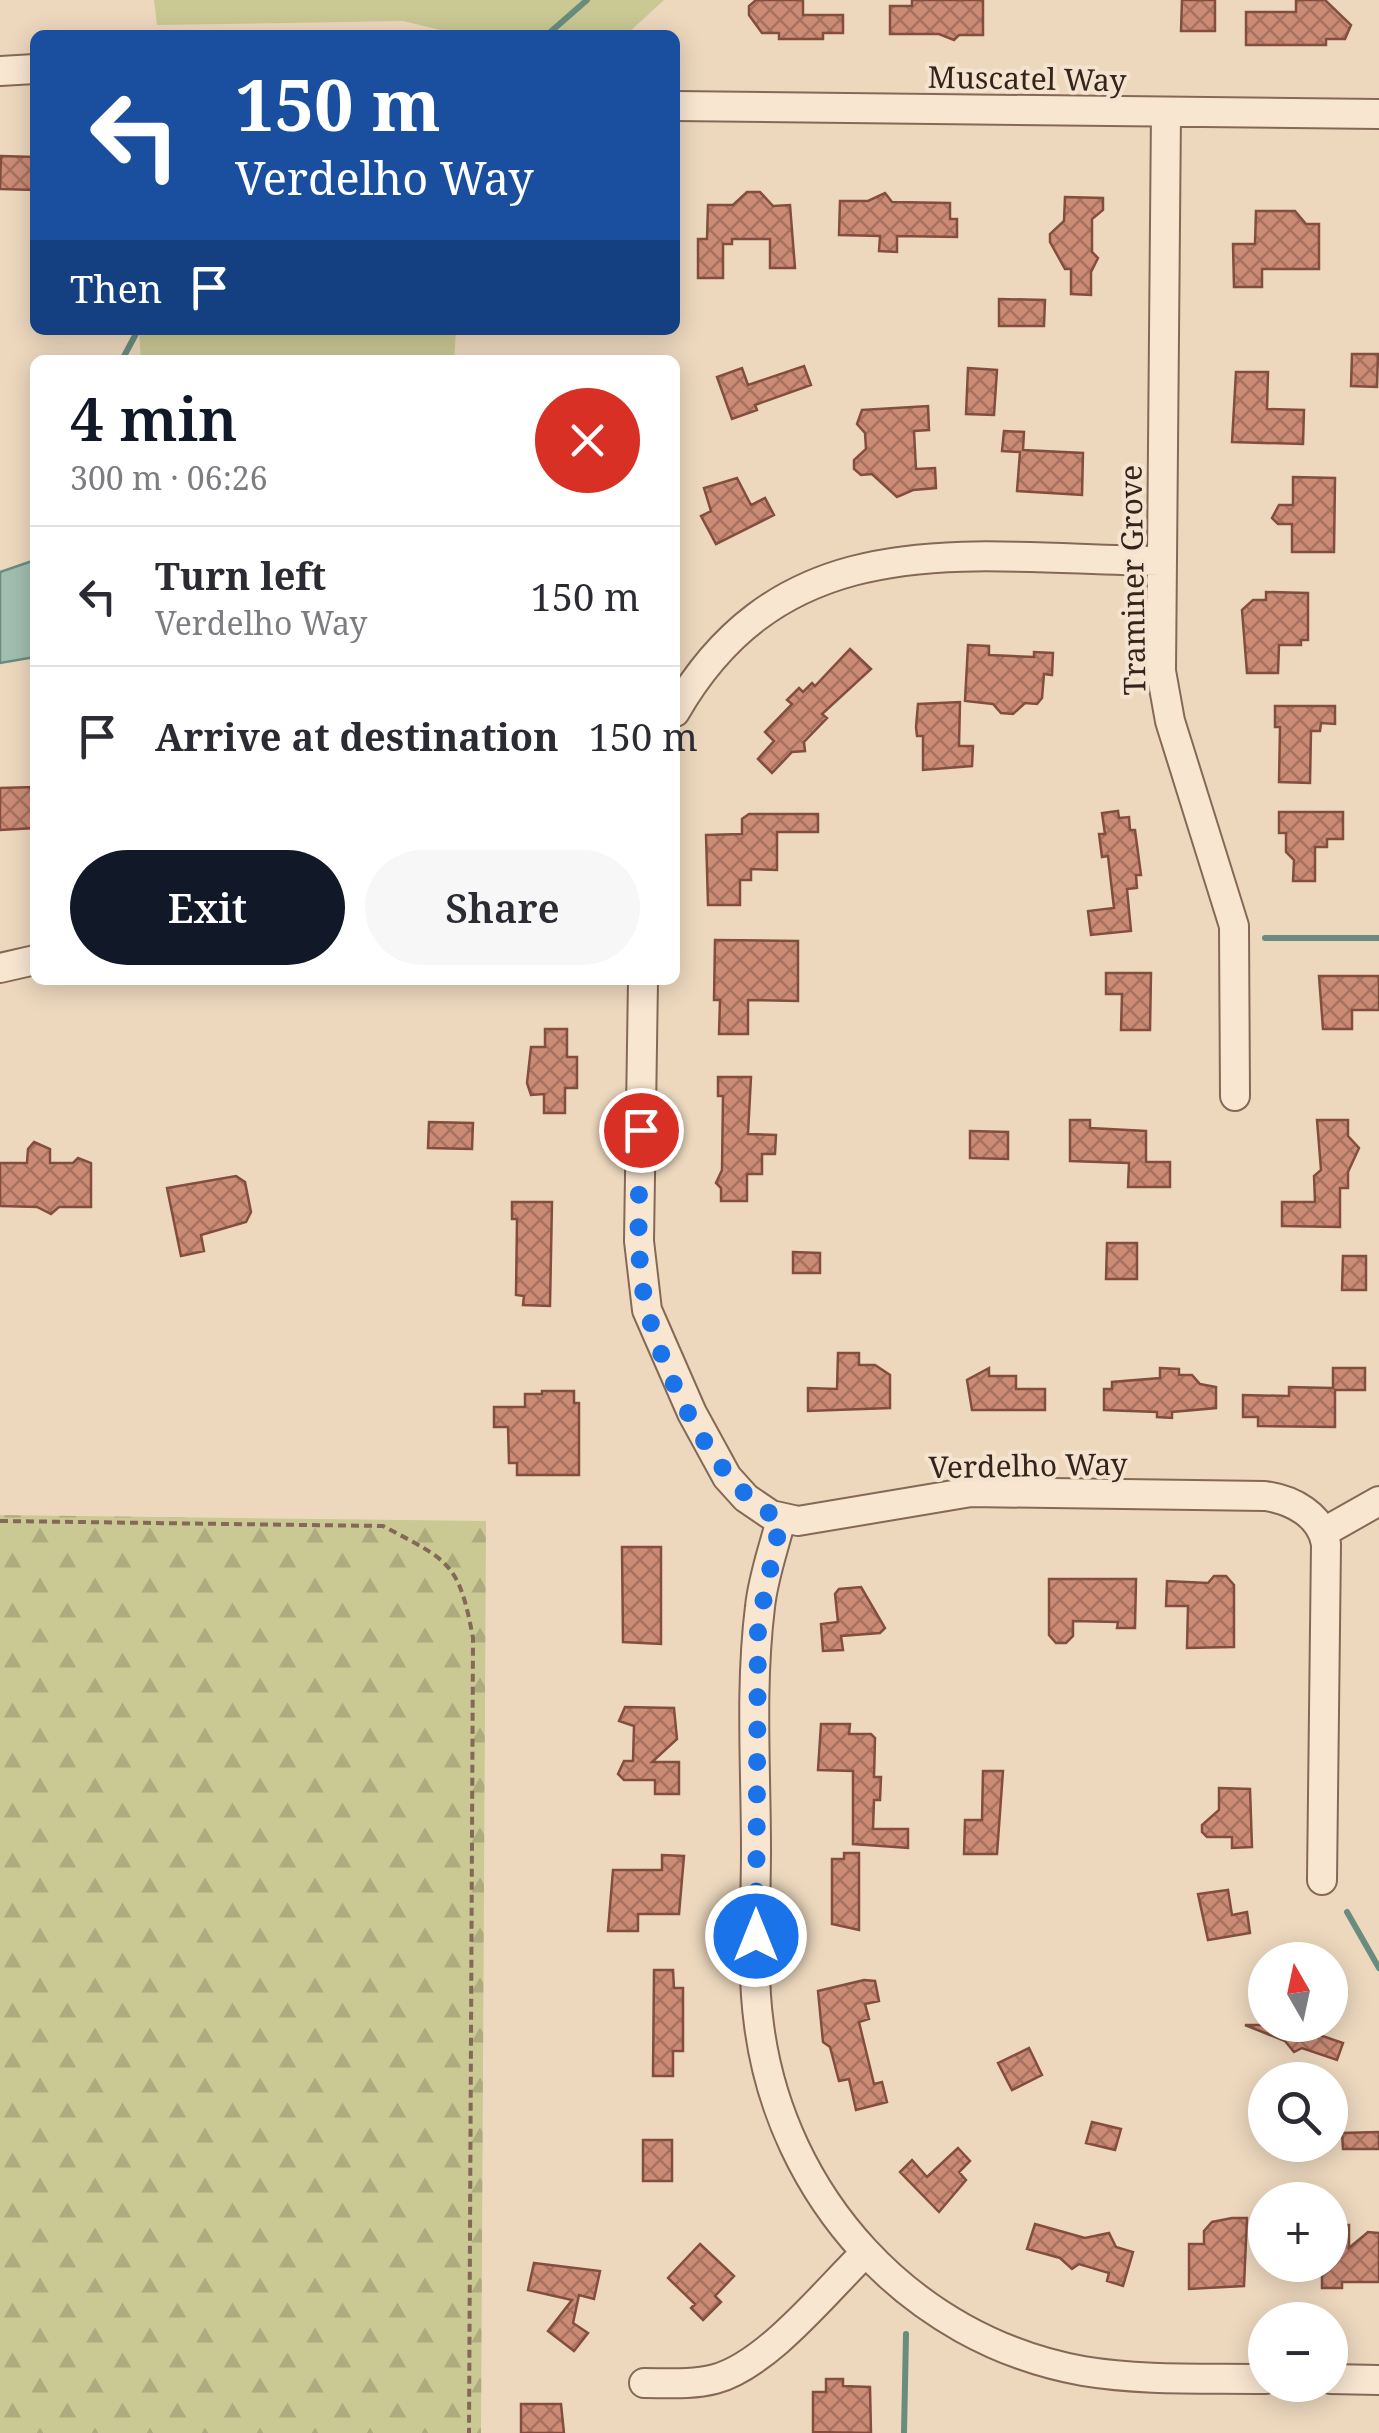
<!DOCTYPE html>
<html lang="en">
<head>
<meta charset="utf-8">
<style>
	:root { --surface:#fff; --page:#f7f7f7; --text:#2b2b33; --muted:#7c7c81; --line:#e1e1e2; --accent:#111827 }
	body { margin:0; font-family:"Noto Serif",serif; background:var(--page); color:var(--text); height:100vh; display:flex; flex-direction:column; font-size:38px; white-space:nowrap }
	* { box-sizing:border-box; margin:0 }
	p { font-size:32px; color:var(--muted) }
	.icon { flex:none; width:55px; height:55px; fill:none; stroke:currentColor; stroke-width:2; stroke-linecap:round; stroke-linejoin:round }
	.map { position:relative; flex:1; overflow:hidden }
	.side { position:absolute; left:30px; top:355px; width:650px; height:630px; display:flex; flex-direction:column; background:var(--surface); border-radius:15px; box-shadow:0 5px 25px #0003 }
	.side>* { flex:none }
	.banner { position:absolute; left:30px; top:30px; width:650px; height:305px; border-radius:15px; box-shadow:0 5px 25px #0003; background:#1a4fa0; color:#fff; overflow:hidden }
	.needle { width:65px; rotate:351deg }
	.fabs { position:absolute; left:1248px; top:1942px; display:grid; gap:20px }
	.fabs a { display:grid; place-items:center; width:100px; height:100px; border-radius:50%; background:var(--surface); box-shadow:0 5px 25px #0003; font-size:50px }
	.pin { position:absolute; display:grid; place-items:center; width:85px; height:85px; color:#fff; margin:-42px; border:5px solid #fff; border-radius:50%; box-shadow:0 2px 10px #0007 }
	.me { position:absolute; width:110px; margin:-55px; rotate:0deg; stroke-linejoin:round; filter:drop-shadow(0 0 8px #0008) }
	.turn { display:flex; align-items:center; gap:35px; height:210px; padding:0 40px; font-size:45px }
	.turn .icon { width:130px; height:130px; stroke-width:2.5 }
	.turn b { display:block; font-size:70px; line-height:85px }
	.then { display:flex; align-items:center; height:95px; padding:0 40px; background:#0003; gap:20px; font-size:38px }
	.round { display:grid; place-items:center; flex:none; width:105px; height:105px; border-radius:52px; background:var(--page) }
	.summary { display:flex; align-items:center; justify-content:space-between; height:170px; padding:0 40px }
	h1 { font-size:60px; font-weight:600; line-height:75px; color:var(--accent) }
	.primary-button { display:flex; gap:20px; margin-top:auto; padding:20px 40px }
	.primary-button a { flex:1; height:115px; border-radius:60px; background:var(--accent); color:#fff; font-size:40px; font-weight:600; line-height:115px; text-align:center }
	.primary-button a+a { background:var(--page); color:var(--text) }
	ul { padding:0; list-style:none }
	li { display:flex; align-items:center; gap:30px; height:140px; padding:0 40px; border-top:2px solid var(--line) }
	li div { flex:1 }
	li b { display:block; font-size:38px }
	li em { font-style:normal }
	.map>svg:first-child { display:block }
</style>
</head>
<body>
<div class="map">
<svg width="1379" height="2433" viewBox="0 0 1379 2433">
	<defs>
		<pattern id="forest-firs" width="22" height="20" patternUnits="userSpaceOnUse" patternTransform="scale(2.5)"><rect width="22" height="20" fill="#cac893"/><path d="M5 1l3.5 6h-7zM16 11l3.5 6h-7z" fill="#aeac7e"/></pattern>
		<pattern id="building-cross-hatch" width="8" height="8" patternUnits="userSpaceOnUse" patternTransform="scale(2.5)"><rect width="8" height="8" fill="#cb8b75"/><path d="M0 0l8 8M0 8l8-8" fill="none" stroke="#a6715f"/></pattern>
	</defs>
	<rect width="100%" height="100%" fill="#edd8be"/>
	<path fill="#cac893" d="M154 0H664L626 35H461L403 21 157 25Z
		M115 330H456L454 360H141L139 331Z"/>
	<path fill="url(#forest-firs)" d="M0 1515 486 1521 481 2433H0Z"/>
	<path fill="#a2beb1" stroke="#698c7e" stroke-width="2.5" d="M35 560V657L0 663V572Z"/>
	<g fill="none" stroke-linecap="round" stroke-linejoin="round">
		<path stroke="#698c7e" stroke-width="6" d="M547 35 587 0
			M122 360 138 330
			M1265 938H1379
			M1347 1912 1379 1968
			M904 2433 906 2334"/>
	</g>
	<path fill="url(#building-cross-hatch)" stroke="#834e3e" stroke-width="2.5" d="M756 0H803V15H843V33H823V39H779V33H762L749 15V6Z
		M912 0H983V35H959L954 40 939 34H890V6H912Z
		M1182 0H1215V31H1181Z
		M1296 0H1325L1351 25 1345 39H1326V45H1246V12H1296Z
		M1 156 35 157V190L0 189Z
		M747 192H760L773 206 790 205 795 268H770V239H732V244H723V278H698V239H707L708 205H733Z
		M885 193 892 202 950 203V219H957V237L897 236V252L879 251 880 236 839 235 840 201H868Z
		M1065 197 1103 198V210L1092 219V252L1098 258 1091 272V295L1071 294V269H1065L1050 242V234L1064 221Z
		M1256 211H1295L1306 224H1319V269H1262V287H1234L1233 244H1255Z
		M999 299 1045 300 1044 326H999Z
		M1352 354H1378L1377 387 1351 386Z
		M804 366 811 385 755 405 757 410 732 419 717 377 742 368 748 385Z
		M968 368 997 370 994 415 966 414Z
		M1236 372H1268L1267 409 1304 410 1303 444 1232 442Z
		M928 406 929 430 914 431 916 469 935 468 936 488 913 490 897 497 872 474 861 475 854 469V460L866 449 865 433 857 424 862 410Z
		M1004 431 1024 432 1023 450 1083 453 1082 495 1017 491 1020 452 1002 451Z
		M1293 477 1335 478 1334 552H1292V524H1278L1272 518 1279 505H1293Z
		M737 478 751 505 765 498 774 515 716 544 701 516 711 511 704 488Z
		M1266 592 1308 593V640H1301V645H1279L1278 673H1247L1242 610 1253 600H1266Z
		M968 645 989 646V655L1034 657V652L1053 653 1052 675 1044 674 1042 698 1037 704 1025 703 1013 714 1001 713 993 704 965 701Z
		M850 649 871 669 822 714 827 718 804 742 805 751 792 752 772 773 758 759 774 741 765 732 792 704 787 700 799 688 803 692 812 683 815 686Z
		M960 702 959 746H973L972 766 923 770V736H917L916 727 918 704Z
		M1275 706H1335V724L1321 723 1320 731H1311L1310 783 1279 782 1280 727H1275Z
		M35 787V828L0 830V788Z
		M1118 811 1119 818 1129 817 1130 830H1135L1141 875H1136L1137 888 1127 889 1131 931 1091 935 1088 911 1114 908 1108 856 1102 857 1099 834H1105L1102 813Z
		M1279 812H1343V839H1327V847H1315V881H1293L1294 860 1286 852V833H1279Z
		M749 814H818V832H777V870L751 869V880H740V905H708L706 835 742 834V819Z
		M715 940 798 941V1001L748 1000V1034H719L720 1000H714Z
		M1106 973H1151L1150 1030H1121L1122 994H1106Z
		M1319 976H1379V1010H1352V1029H1323Z
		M545 1029H567V1057H577V1088H565V1113H544V1094L531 1095 527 1083 531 1047H545Z
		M718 1077H751L748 1134 776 1135 775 1154H762V1174H747V1201H721V1188L716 1183 722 1170 723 1096H718Z
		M1070 1120H1090V1128L1146 1131V1162H1170V1187H1128L1129 1163 1070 1161Z
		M1317 1120H1348V1136L1359 1148 1348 1172V1188H1340V1227L1282 1226V1202H1315L1314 1176 1321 1170Z
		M429 1122 473 1123 472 1149 428 1148Z
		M970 1131 1008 1132V1159L970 1158Z
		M34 1142 50 1149V1163H73L78 1158 91 1163V1207H59L51 1214 37 1207 0 1206V1163H27L28 1149Z
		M236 1176 245 1182 251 1212 246 1222 201 1235 204 1251 181 1256 167 1188Z
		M512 1202H552L550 1306 523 1305 524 1296 516 1295 517 1219H512Z
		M1107 1243H1137V1279H1106Z
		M793 1252 820 1253V1273H793Z
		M1343 1256H1366V1290H1342Z
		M838 1353H859V1365H875L890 1375V1408L808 1411V1388L837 1389Z
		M989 1368V1376H1016V1389H1045V1410H972L967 1380Z
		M1160 1368 1179 1369V1375H1192L1200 1384 1216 1387V1408L1172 1412V1418L1157 1417V1412L1104 1410V1389H1112V1382L1160 1378Z
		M1333 1368H1365V1390H1335V1427L1258 1426V1417H1243V1395L1289 1396V1387L1333 1388Z
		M542 1391H574V1403H579V1475H517V1463H509L508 1427H494V1407H525V1394H542Z
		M622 1547H661V1644L623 1642Z
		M1214 1576H1226L1234 1585V1647L1187 1648 1188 1606H1166L1167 1581 1208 1583Z
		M1049 1579H1136L1135 1628H1117L1118 1622 1073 1621V1636L1066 1643H1056L1049 1635Z
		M861 1587 885 1628 880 1633 841 1636 843 1650 823 1651 821 1624 838 1622 835 1594 839 1589Z
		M625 1707 674 1708 677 1739 652 1762H679V1794H655V1780H624L618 1774 624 1761H633L634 1726 619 1721Z
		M821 1724H850L849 1734H871L875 1738 874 1777H881L880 1800H874L873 1829H908V1848L853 1844V1771L818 1770Z
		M983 1771H1003L997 1854H964L965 1820H982Z
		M1219 1788 1250 1789 1252 1847 1232 1848V1837H1207L1202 1832V1825L1219 1810Z
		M844 1853H859V1930L832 1924V1859H844Z
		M662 1855 684 1856 679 1914H638V1931H608L613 1870H662Z
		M1228 1890 1232 1915 1247 1912 1250 1933 1208 1940 1198 1894Z
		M654 1970H673L674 1988H683V2051H673V2076H653Z
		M864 1980 875 1981 879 2001 865 2004 869 2019 859 2022 874 2084 882 2082 887 2102 856 2110 849 2079 839 2081 830 2047 823 2042 818 1991Z
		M1245 2025H1307L1305 2030 1343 2043 1337 2060 1302 2048 1294 2052 1285 2041Z
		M1029 2048 1042 2075 1012 2090 998 2063Z
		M1092 2122 1121 2129 1115 2150 1086 2143Z
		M1379 2132V2149H1343L1342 2133Z
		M643 2140H672V2181H643Z
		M958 2148 970 2161 959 2172 966 2180 939 2212 900 2172 912 2160 927 2177Z
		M1232 2218H1247L1244 2286 1189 2289V2244H1204V2231L1212 2222Z
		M1035 2224 1085 2238 1109 2233 1116 2247 1133 2252 1123 2286 1107 2281 1109 2273 1079 2264 1072 2269 1060 2258 1027 2249Z
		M1330 2225H1349V2248L1368 2232 1379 2233V2282H1342V2288H1322V2265H1330Z
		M700 2244 734 2276 715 2296 721 2302 703 2320 691 2308 695 2304 668 2278Z
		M534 2263 600 2271 594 2299 579 2295 573 2323 588 2333 574 2351 548 2331 572 2300 528 2290Z
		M826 2379H843V2386L870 2387 871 2433 813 2432V2392H826Z
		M521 2404H561L564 2433H521Z"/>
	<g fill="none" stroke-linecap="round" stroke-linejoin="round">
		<defs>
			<path id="minor" d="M0 71 35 69
				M675 106 1379 114
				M1166 112 1161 671 1170 721 1234 926 1235 1096
				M675 712C786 519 971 559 1160 561
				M0 968 35 960
				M643 980 639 1241 647 1310 692 1413 727 1477 746 1498 771 1515 798 1521 971 1492 1265 1496C1293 1500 1321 1515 1326 1544L1322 1880
				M781 1519C774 1548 763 1577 760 1607 750 1687 756 1770 756 1850 756 1908 751 1967 759 2025 781 2196 910 2340 1083 2371 1143 2381 1205 2378 1265 2379
				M1324 1532 1379 1501
				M1330 2379 1379 2380
				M644 2383C668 2383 692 2385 715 2379 767 2365 825 2292 864 2254"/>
		</defs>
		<use href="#minor" stroke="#856857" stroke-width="32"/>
		<path stroke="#856857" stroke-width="4" stroke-dasharray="8 5" stroke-linecap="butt" d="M0 1521 383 1526C449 1561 459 1562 473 1638L469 2433"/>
		<use href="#minor" stroke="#f8e6d1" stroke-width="28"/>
	</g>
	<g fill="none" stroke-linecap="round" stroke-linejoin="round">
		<path stroke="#1a73e8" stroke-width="18" stroke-dasharray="0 32.4" d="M641 1130C640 1182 635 1238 643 1290 654 1358 716 1492 781 1519L758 1626 756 1936"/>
	</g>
	<g text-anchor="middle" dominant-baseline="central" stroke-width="8" stroke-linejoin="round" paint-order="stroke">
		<g font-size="30" fill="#34241c" stroke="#f4e3ce">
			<text transform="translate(1027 78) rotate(1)">Muscatel Way</text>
			<text transform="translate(1132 580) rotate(-91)">Traminer Grove</text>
			<text transform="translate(1028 1465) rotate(-1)">Verdelho Way</text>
		</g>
	</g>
</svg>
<div class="fabs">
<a><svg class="needle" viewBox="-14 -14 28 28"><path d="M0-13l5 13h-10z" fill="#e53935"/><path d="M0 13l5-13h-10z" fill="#7c7c81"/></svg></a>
<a><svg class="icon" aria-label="search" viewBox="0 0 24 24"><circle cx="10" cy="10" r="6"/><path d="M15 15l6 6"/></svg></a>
<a>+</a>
<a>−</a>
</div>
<div class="pin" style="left:641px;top:1130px;background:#d93025"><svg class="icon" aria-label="arrive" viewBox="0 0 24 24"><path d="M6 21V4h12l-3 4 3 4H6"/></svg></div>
<svg class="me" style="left:756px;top:1936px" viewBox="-20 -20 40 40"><circle r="17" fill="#1a73e8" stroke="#fff" stroke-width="3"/><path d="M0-11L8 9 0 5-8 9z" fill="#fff"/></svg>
<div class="banner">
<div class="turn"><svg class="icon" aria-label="left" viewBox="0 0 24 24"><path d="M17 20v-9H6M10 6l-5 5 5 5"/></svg><div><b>150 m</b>Verdelho Way</div></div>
<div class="then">Then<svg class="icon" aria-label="arrive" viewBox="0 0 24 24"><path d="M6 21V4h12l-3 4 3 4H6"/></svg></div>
</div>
<section class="side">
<div class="summary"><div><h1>4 min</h1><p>300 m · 06:26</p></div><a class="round" style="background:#d93025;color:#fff"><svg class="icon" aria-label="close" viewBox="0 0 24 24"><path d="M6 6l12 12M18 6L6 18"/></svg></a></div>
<ul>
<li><svg class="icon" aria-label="left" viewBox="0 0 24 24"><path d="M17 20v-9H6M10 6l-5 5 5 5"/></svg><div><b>Turn left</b><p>Verdelho Way</p></div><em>150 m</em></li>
<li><svg class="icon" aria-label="arrive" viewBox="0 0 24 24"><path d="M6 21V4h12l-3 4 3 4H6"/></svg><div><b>Arrive at destination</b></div><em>150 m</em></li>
</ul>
<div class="primary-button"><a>Exit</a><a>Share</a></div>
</section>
</div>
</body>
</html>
